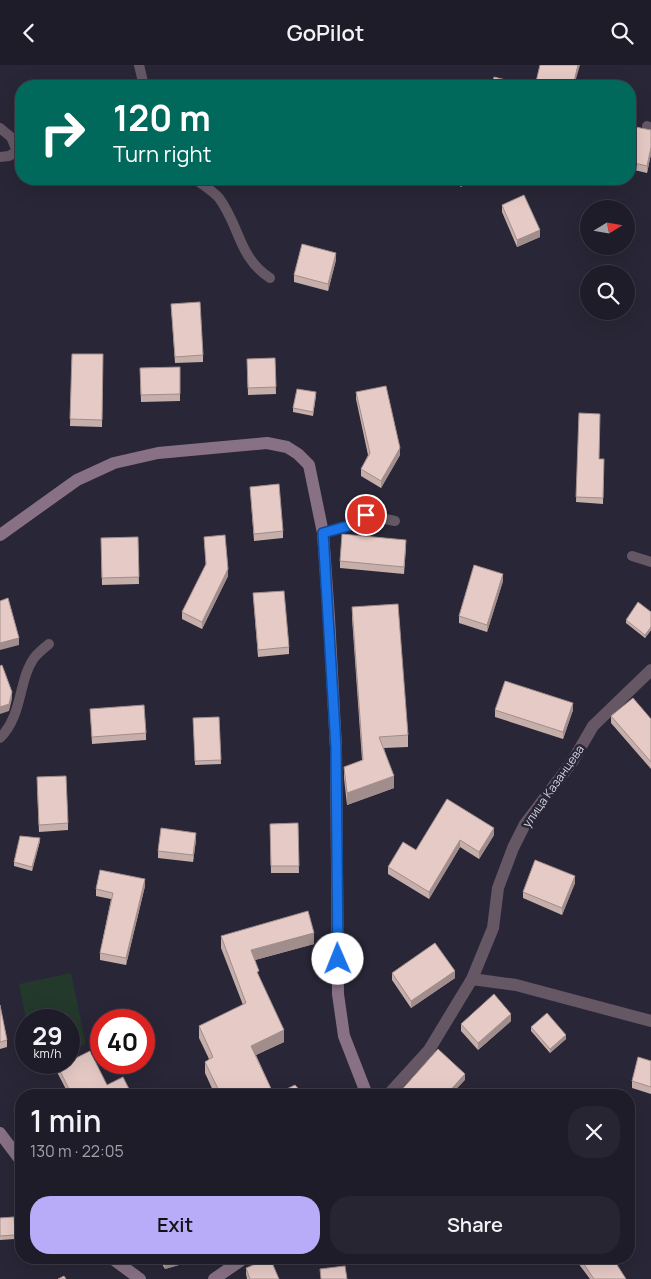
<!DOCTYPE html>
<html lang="en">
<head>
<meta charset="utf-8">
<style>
	:root { --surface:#1f1c29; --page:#272531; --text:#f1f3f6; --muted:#a1a1a8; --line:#3c3a46; --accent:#b8abf7 }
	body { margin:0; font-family:Manrope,sans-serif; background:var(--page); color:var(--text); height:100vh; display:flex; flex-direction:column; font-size:19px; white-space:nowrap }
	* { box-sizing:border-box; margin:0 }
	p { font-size:16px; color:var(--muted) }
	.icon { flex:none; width:28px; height:28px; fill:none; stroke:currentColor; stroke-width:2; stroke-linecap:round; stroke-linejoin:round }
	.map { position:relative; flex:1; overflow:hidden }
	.drawer { position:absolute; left:15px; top:1024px; width:620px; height:175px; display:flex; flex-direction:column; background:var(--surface); border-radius:20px; box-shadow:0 5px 20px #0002,0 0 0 1px var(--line) }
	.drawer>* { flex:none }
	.banner { position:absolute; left:15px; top:15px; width:621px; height:105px; border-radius:20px; box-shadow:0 5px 20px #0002,0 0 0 1px var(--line); background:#00695c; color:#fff; overflow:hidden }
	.needle { width:32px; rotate:79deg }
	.controls { position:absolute; left:580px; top:135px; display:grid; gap:10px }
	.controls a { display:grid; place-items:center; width:55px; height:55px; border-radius:50%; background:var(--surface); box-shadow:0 5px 20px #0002,0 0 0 1px var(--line); font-size:25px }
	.speed { position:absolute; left:15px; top:944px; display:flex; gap:10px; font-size:25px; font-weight:700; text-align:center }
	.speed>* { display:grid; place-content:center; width:65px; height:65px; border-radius:50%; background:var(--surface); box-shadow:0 5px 20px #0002,0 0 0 1px var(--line); line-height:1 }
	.speed small { font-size:12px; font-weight:400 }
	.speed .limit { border:8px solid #d22; background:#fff; color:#111 }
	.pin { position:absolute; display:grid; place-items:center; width:42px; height:42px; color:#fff; margin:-21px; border:2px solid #fff; border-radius:50%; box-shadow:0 1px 5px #0007 }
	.me { position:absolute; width:55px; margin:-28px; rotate:359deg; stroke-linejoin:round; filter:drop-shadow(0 0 4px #0008) }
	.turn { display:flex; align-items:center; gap:18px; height:105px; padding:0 15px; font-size:22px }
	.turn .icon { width:65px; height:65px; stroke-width:2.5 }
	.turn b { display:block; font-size:35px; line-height:42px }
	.round { display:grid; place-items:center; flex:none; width:52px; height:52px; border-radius:20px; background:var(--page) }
	.overview { display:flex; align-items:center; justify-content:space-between; height:85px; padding:0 15px }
	h1 { font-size:30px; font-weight:600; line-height:38px }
	.primary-button { display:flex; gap:10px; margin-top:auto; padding:10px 15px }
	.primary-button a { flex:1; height:58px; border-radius:20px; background:var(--accent); color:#111; font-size:20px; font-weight:600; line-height:58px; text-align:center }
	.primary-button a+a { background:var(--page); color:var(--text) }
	header { display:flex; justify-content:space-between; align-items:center; height:65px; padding:0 15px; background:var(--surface); font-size:22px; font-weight:600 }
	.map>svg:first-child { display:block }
</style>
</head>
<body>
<header><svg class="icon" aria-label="back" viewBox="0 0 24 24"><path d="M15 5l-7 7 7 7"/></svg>GoPilot<svg class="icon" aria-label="search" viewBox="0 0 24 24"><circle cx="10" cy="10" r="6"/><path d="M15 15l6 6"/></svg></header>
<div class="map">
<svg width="651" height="1214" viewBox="0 0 651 1214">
	<rect width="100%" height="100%" fill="#292637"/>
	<path fill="#23392b" d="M71 908 86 980 69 984V955H26L19 919Z"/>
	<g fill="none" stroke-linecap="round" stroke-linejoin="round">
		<path stroke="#665764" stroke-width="10" d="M139 0 144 21
			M647 61 651 63
			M0 63 11 72 17 86 9 91 0 92
			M195 114C203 120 213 126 219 133 240 161 238 192 270 213
			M323 468 348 461 366 450 395 456
			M632 491 651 497
			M0 673C23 650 18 616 34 593 38 588 44 583 49 579"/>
		<path stroke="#665764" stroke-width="12" d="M472 914 516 920 651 956
			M388 1030 429 985 472 914 493 863 498 823 513 783 525 759 572 697 593 661 651 605"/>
		<path stroke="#897185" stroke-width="12" d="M0 470 77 415 114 398 158 388 267 378 287 382 298 389 309 400 323 468 329 553 336 683 338 929 344 971 367 1030
			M0 1068 21 1096
			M110 1192 140 1214
			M214 1214 246 1192"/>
	</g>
	<path fill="#c6aeaa" d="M630 61 651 65V89L647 108 630 104Z
		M452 114H470L461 122Z
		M502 140 540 172 517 182 502 147Z
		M336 195 328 226 294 217V210Z
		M171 239 203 290V297L175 298Z
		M72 289H103L102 362 70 361Z
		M275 293 276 329 248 330 247 294Z
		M180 302V336L141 337 140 303Z
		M356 327 400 390 381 423 361 411V404L368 390 356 334Z
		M316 331 313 351 293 347V343Z
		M579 348 599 394H604L603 439 576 437Z
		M250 422 283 466V473L254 476Z
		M138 472 139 519 102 520 101 473Z
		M204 472 228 511 202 564 182 554V547L206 500Z
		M406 482 404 509 340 503V496Z
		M503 516 487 567 459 558V551Z
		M253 528 289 582V589L258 592Z
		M352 542 408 670V682L384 683 394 723 347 740 344 713V702L362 695 352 553Z
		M651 547V565L645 573 626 558V555Z
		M90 644 146 668V675L92 679Z
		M495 645H573L563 674 495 652Z
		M611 651 651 654V704L611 658Z
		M219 652 221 699 195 700 193 653Z
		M37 719 68 758V765L39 767Z
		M447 734 494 770 479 794 460 782 429 834 388 809V802L416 785Z
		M298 758 299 808H271L270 759Z
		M196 775 193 797 158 793V786Z
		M40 776 32 806 14 801V797Z
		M575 818 562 850 523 833V827Z
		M145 821 126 900 100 895V888L111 834 96 831V824Z
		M221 871 314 879 255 895 259 913 284 977 256 990 274 1030H304H215L205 1008V997L209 994 199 973V961L243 940 221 883Z
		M392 908 455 913 411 943 392 915Z
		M0 940 7 975V982L0 984Z
		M511 956 478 985 461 966V959Z
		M531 962 566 974 550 988 531 966Z
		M651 996V1029L632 1023V1016Z
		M58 1002 107 1020 132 1030H69L58 1009Z
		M14 1152 15 1174 0 1175V1153Z
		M158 1192H196L189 1197 165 1204Z
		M578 1192H612L626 1214H590L578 1198Z
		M246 1203 279 1214H247L246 1209Z"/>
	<path fill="#a18d8b" d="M578 0H580L574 21H573Z
		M651 82V89L647 108V101Z
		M463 114H470L461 122V116Z
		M540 165V172L517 182V175Z
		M336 188V195L328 226V219Z
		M400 383V390L381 423V416Z
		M228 504V511L202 564V557Z
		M503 509V516L487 567V560Z
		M651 562V565L645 573V570Z
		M19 573V580L0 585V578Z
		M12 627V634L9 646 0 649V642Z
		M573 638V645L563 674V667Z
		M394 711V723L347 740V728Z
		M494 763V770L479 794V787Z
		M196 768V775L193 797V790Z
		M40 773V776L32 806V802Z
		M460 775V782L429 834V827Z
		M575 811V818L562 850V843Z
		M145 814V821L126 900V893Z
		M314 868V879L251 896V885Z
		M455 906V913L411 943V936Z
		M511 949V956L478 985V978Z
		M284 965V977L251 992V981Z
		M566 970V974L550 988V984Z
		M465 1009V1015L451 1030H446Z
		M180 1192H196L189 1197 165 1204V1197Z"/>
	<path fill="#e6cac6" stroke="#a18d8b" d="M540 0H578L573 21H535Z
		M494 12 518 18 517 21H492Z
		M630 61 651 65V82L647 101 630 97Z
		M524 130 540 165 517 175 502 140Z
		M302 179 336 188 328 219 294 210Z
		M200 237 203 290 175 292 171 239Z
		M72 289H103L102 355 70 354Z
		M275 293 276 322 248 323 247 294Z
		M180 302V329L141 330 140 303Z
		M386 321 400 383 381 416 361 404 370 388 356 327Z
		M297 324 316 327 313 347 293 343Z
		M579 348 600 349 599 394H604L603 433 576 432Z
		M279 419 283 466 254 469 250 422Z
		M342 469 406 475 404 502 340 496Z
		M225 470 228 504 202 557 182 547 206 499 204 472Z
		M138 472 139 512 102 513 101 473Z
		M474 500 503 509 487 560 459 551Z
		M284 526 289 582 258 585 253 528Z
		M8 533 19 573 0 578V536Z
		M638 537 651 547V562L645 570 626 555Z
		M398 539 408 670 379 672 394 711 347 728 344 702 363 695 352 542Z
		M2 600 12 627 9 639 0 642V601Z
		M505 616 573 638 563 667 495 645Z
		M633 633 651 654V697L611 651Z
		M144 640 146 668 92 672 90 644Z
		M219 652 221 695 195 696 193 653Z
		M66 711 68 758 39 760 37 712Z
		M447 734 494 763 479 787 460 775 429 827 388 802 403 777 416 785Z
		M298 758 299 801H271L270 759Z
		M161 763 196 768 193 790 158 786Z
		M20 771 40 773 32 802 14 797Z
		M535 795 575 811 562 843 523 827Z
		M100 805 145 814 126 893 100 888 113 828 96 824Z
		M308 846 314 868 251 885 259 906 257 907 284 965 251 981 274 1030 295 1020 304 1030H221L205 997 213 992 199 961 246 938 221 871Z
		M435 878 455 906 411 936 392 908Z
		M494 929 511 949 478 978 461 959Z
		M0 940 7 975 0 977Z
		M547 948 566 970 550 984 531 962Z
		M438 984 465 1009 446 1030H397Z
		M90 986 107 1020 123 1012 132 1030H72L58 1002Z
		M638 992 651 996V1022L632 1016Z
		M14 1152 15 1170 0 1171V1153Z
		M163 1192H180L165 1197Z
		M579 1192H612L626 1214H594Z
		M270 1193 279 1214H250L246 1203Z
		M345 1201 347 1214H321L320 1204Z
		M64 1211 66 1214H58Z"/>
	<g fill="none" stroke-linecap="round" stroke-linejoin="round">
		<defs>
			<path id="route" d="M338 894 336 683 323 468 348 461 366 450"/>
		</defs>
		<use href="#route" stroke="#114b97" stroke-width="12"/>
		<use href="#route" stroke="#1a73e8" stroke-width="9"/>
	</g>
	<g text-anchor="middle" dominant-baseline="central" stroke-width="5" stroke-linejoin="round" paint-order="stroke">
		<g font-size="12" fill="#d5d3df" stroke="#292637">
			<text transform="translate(553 721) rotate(-55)">улица Казанцева</text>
		</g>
	</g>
</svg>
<div class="controls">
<a><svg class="needle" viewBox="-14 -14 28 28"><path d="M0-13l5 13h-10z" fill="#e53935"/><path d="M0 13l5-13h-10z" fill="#a1a1a8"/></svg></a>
<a><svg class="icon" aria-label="search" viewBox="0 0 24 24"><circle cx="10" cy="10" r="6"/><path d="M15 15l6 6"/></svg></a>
</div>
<div class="speed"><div>29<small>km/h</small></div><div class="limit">40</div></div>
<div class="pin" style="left:366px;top:450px;background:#d93025"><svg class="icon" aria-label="arrive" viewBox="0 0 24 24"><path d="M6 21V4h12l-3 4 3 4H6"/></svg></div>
<svg class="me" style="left:338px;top:894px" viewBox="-20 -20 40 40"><circle r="19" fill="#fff"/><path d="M0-13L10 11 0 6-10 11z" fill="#1a73e8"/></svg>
<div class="banner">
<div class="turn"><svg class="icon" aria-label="right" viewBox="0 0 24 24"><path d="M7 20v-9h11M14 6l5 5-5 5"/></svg><div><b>120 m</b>Turn right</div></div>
</div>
<section class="drawer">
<div class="overview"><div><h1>1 min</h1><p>130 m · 22:05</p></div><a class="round"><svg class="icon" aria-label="close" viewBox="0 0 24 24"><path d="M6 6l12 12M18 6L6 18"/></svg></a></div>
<div class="primary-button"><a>Exit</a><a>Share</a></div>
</section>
</div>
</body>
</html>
